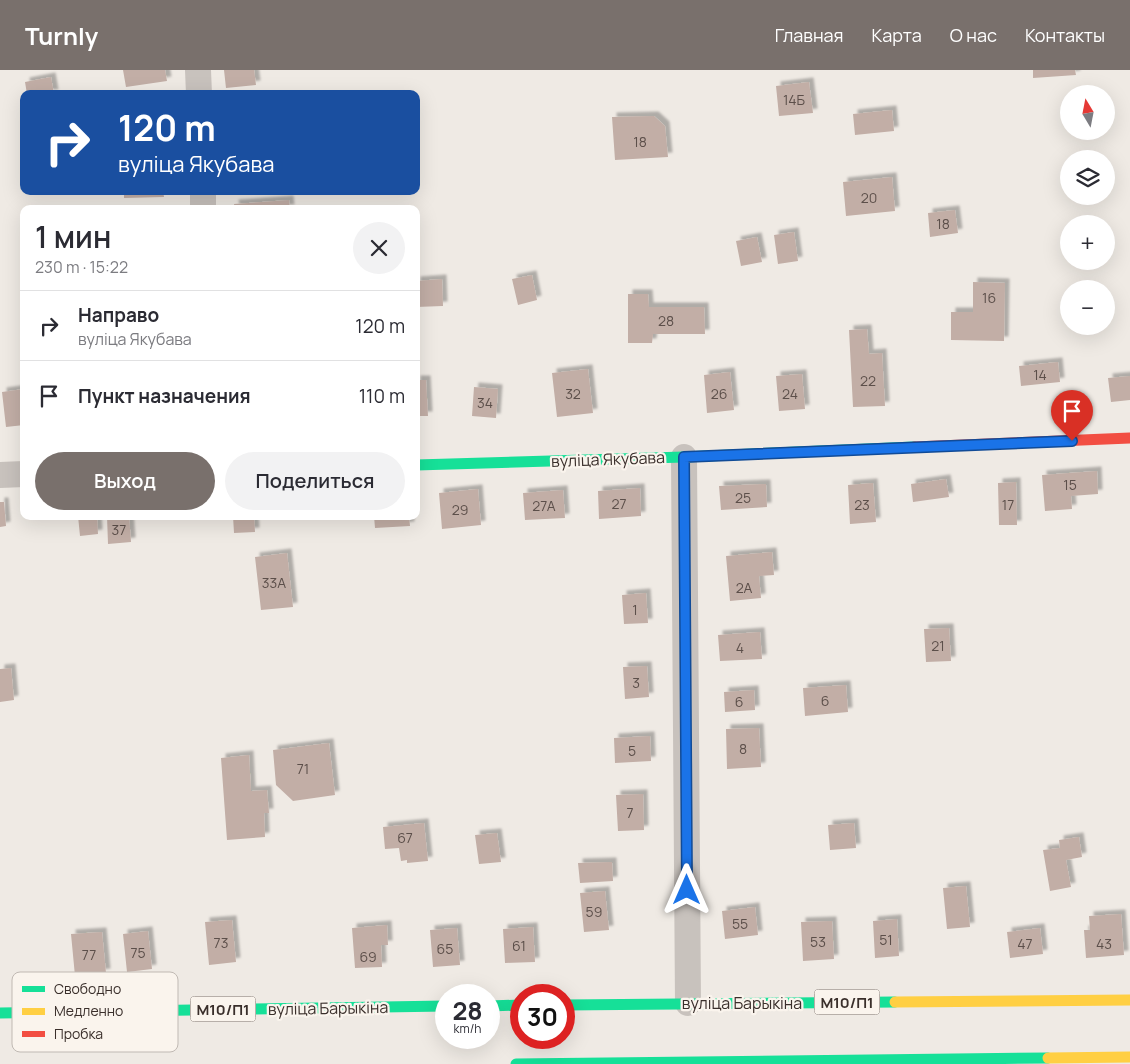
<!DOCTYPE html>
<html lang="ru">
<head>
<meta charset="utf-8">
<style>
	:root { --surface:#fff; --page:#f2f2f3; --text:#2b2b33; --muted:#7c7c81; --line:#e1e1e2; --accent:#79706c }
	body { margin:0; font-family:Manrope,sans-serif; background:var(--page); color:var(--text); height:100vh; display:flex; flex-direction:column; font-size:19px; white-space:nowrap }
	* { box-sizing:border-box; margin:0 }
	p { font-size:16px; color:var(--muted) }
	.icon { flex:none; width:28px; height:28px; fill:none; stroke:currentColor; stroke-width:2; stroke-linecap:round; stroke-linejoin:round }
	.map { position:relative; flex:1; overflow:hidden }
	.sheet { position:absolute; left:20px; top:135px; width:400px; height:315px; display:flex; flex-direction:column; background:var(--surface); border-radius:10px; box-shadow:0 5px 20px #0002 }
	.sheet>* { flex:none }
	.hud { position:absolute; left:20px; top:20px; width:400px; height:105px; border-radius:10px; box-shadow:0 5px 20px #0002; background:#1a4fa0; color:#fff; overflow:hidden }
	.needle { width:32px; rotate:350deg }
	.buttons { position:absolute; left:1060px; top:15px; display:grid; gap:10px }
	.buttons a { display:grid; place-items:center; width:55px; height:55px; border-radius:50%; background:var(--surface); box-shadow:0 5px 20px #0002; font-size:25px }
	.speed { position:absolute; left:435px; top:914px; display:flex; gap:10px; font-size:25px; font-weight:700; text-align:center }
	.speed>* { display:grid; place-content:center; width:65px; height:65px; border-radius:50%; background:var(--surface); box-shadow:0 5px 20px #0002; line-height:1 }
	.speed small { font-size:12px; font-weight:400 }
	.speed .limit { border:8px solid #d22; background:#fff; color:#111 }
	.pin { position:absolute; display:grid; place-items:center; width:42px; height:42px; color:#fff; margin:-51px -21px; border-radius:50% 50% 50% 0; rotate:-45deg; box-shadow:0 0 5px #0007 }
	.pin .icon { rotate:45deg }
	.me { position:absolute; width:55px; margin:-28px; rotate:0deg; stroke-linejoin:round; filter:drop-shadow(0 0 4px #0008) }
	.turn { display:flex; align-items:center; gap:18px; height:105px; padding:0 15px; font-size:22px }
	.turn .icon { width:65px; height:65px; stroke-width:2.5 }
	.turn b { display:block; font-size:35px; line-height:42px }
	.round { display:grid; place-items:center; flex:none; width:52px; height:52px; border-radius:26px; background:var(--page) }
	.overview { display:flex; align-items:center; justify-content:space-between; height:85px; padding:0 15px }
	h1 { font-size:30px; font-weight:600; line-height:38px }
	.cta { display:flex; gap:10px; margin-top:auto; padding:10px 15px }
	.cta a { flex:1; height:58px; border-radius:30px; background:var(--accent); color:#fff; font-size:20px; font-weight:600; line-height:58px; text-align:center }
	.cta a+a { background:var(--page); color:var(--text) }
	ul { padding:0; list-style:none }
	li { display:flex; align-items:center; gap:15px; height:70px; padding:0 15px; border-top:1px solid var(--line) }
	li div { flex:1 }
	li b { display:block; font-size:19px }
	li em { font-style:normal }
	header { display:flex; align-items:center; gap:30px; box-sizing:border-box; height:70px; padding:0 25px; background:var(--accent); color:#fff }
	header strong { font-size:24px }
	nav { display:flex; gap:28px; margin-inline-start:auto; font-size:18px }
	.map>svg:first-child { display:block }
</style>
</head>
<body>
<header>
<strong>Turnly</strong>
<nav><a>Главная</a><a>Карта</a><a>О нас</a><a>Контакты</a></nav>
</header>
<div class="map">
<svg width="1130" height="994" viewBox="0 0 1130 994">
	<defs>
		<filter id="shadow"><feDropShadow dx="4.5" dy="-4.5" stdDeviation="1" flood-color="#0004"/></filter>
	</defs>
	<rect width="100%" height="100%" fill="#efeae4"/>
	<path fill="#c2aea6" filter="url(#shadow)" d="M123 0H165L167 11 126 17Z
		M224 0H254L256 15 226 18Z
		M1033 0H1075L1076 5 1033 8Z
		M51 7 54 24H27L25 12Z
		M809 12 813 43 779 46 776 16Z
		M892 40 894 61 855 65 853 44Z
		M654 46 665 56 668 87 615 90 612 47Z
		M892 107 895 141 846 146 843 112Z
		M124 121H163L164 127 124 128Z
		M289 130 290 139H235L234 134Z
		M955 140 958 163 930 167 928 143Z
		M794 162 798 191 778 194 774 165Z
		M757 167 762 192 741 196 736 171Z
		M532 205 537 230 518 235 512 209Z
		M442 209 443 236 416 237V211Z
		M973 212 1005 213 1004 271 951 270V242H973Z
		M628 224H648L649 237H704L705 264H653L652 273H628Z
		M867 259 869 284 882 283 885 336 853 337 849 260Z
		M1058 292 1060 312 1021 316 1019 296Z
		M588 299 593 343 557 347 552 303Z
		M730 302 734 340 707 343 704 305Z
		M802 304 805 339 779 341 776 306Z
		M1130 306V330L1111 332 1108 308Z
		M416 310H426L428 346H416Z
		M474 317 498 319 496 348 472 346Z
		M24 319V355L6 357 2 322Z
		M1097 401 1098 424 1071 426 1072 439 1045 441 1042 405Z
		M946 409 949 427 913 432 911 414Z
		M1016 412 1017 455H999L998 413Z
		M873 413 876 452 850 454 848 415Z
		M766 414 767 437 721 440 719 416Z
		M640 418 641 446 599 449 598 421Z
		M478 419 481 455 442 459 439 423Z
		M563 420 565 448 525 450 523 423Z
		M0 432H4L6 456 0 457Z
		M78 446H97L98 464 80 466Z
		M107 446H129L131 472 108 474Z
		M233 446H254L255 462 234 463Z
		M286 446H326V448L286 450Z
		M374 446H409L410 456 375 458Z
		M772 482 774 505 759 506 761 528 730 531 726 486Z
		M287 483 293 537 261 540 255 487Z
		M646 523 648 553 624 554 622 525Z
		M949 558 951 591 926 592 924 559Z
		M760 562 762 589 720 591 718 565Z
		M647 596 649 627 625 629 623 597Z
		M11 598 14 630 0 632V599Z
		M846 615 848 642 805 646 803 618Z
		M754 620 755 640 725 642 724 622Z
		M759 658 761 697 727 699 726 659Z
		M650 666 651 691 615 693 614 668Z
		M329 673 335 725 293 731 276 715 273 680Z
		M249 685 251 721 267 720 269 743H264L265 767 227 770 221 688Z
		M643 724 644 760 618 761 616 725Z
		M424 753 428 791 407 793V790L401 791 399 778 385 779 383 757Z
		M854 753 856 778 830 780 828 755Z
		M497 763 501 792 479 794 475 765Z
		M1079 767 1082 787 1066 790 1071 817 1050 821 1043 780 1060 778 1059 770Z
		M612 792 613 811 580 813 578 793Z
		M966 816 970 857 947 859 943 818Z
		M605 821 609 860 584 862 580 823Z
		M755 837 758 865 725 869 722 841Z
		M1121 844 1124 885 1086 888 1084 860H1090L1089 846Z
		M897 849 899 886 875 888 873 851Z
		M232 850 236 892 209 895 205 852Z
		M832 851 834 889 803 891 801 852Z
		M387 855 388 875H381L382 897 355 898 352 858Z
		M533 857 535 892 505 893 503 859Z
		M457 858 460 895 433 897 430 860Z
		M1040 858 1043 884 1010 888 1007 862Z
		M148 861 152 899 127 902 123 864Z
		M102 862 106 903 75 906 71 864Z"/>
	<g fill="none" stroke-linecap="round" stroke-linejoin="round">
		<path stroke="#c8c2bd" stroke-width="26" d="M198 0 199 24
			M203 121V139
			M684 387 688 933
			M0 405 24 404"/>
		<path stroke="#16e098" stroke-width="11" d="M416 395 684 387 914 377
			M564 935 895 932
			M489 936 521 935
			M0 943 446 936
			M516 994 1048 988"/>
		<path stroke="#ffcf43" stroke-width="11" d="M895 932 1130 930
			M1048 988 1130 987"/>
		<path stroke="#f24e42" stroke-width="11" d="M914 377 1130 368"/>
	</g>
	<g fill="none" stroke-linecap="round" stroke-linejoin="round">
		<defs>
			<path id="route" d="M687 820 684 387 1072 371"/>
		</defs>
		<use href="#route" stroke="#114b97" stroke-width="12"/>
		<use href="#route" stroke="#1a73e8" stroke-width="9"/>
	</g>
	<g text-anchor="middle" dominant-baseline="central" stroke-width="4.5" stroke-linejoin="round" paint-order="stroke">
		<g font-size="14" fill="#5c4f4a">
			<text x="794" y="29">14Б</text>
			<text x="640" y="71">18</text>
			<text x="869" y="127">20</text>
			<text x="943" y="153">18</text>
			<text x="989" y="227">16</text>
			<text x="666" y="250">28</text>
			<text x="1040" y="304">14</text>
			<text x="868" y="310">22</text>
			<text x="573" y="323">32</text>
			<text x="719" y="323">26</text>
			<text x="790" y="323">24</text>
			<text x="485" y="332">34</text>
			<text x="1070" y="414">15</text>
			<text x="743" y="427">25</text>
			<text x="619" y="433">27</text>
			<text x="862" y="434">23</text>
			<text x="1008" y="434">17</text>
			<text x="544" y="435">27А</text>
			<text x="460" y="439">29</text>
			<text x="119" y="459">37</text>
			<text x="274" y="512">33А</text>
			<text x="744" y="517">2А</text>
			<text x="635" y="539">1</text>
			<text x="938" y="575">21</text>
			<text x="740" y="577">4</text>
			<text x="636" y="612">3</text>
			<text x="825" y="630">6</text>
			<text x="739" y="631">6</text>
			<text x="743" y="678">8</text>
			<text x="632" y="680">5</text>
			<text x="303" y="698">71</text>
			<text x="630" y="742">7</text>
			<text x="405" y="767">67</text>
			<text x="594" y="841">59</text>
			<text x="740" y="853">55</text>
			<text x="886" y="869">51</text>
			<text x="818" y="871">53</text>
			<text x="221" y="872">73</text>
			<text x="1025" y="873">47</text>
			<text x="1104" y="873">43</text>
			<text x="519" y="875">61</text>
			<text x="445" y="878">65</text>
			<text x="138" y="882">75</text>
			<text x="89" y="884">77</text>
			<text x="368" y="886">69</text>
		</g>
		<g fill="#faf4ed" stroke="#746a65" stroke-width="1">
			<rect x="814.5" y="919.5" width="65" height="25" rx="4"/>
			<rect x="190.5" y="926.5" width="65" height="25" rx="4"/>
		</g>
		<g font-size="15" font-weight="bold" fill="#3a2f2b">
			<text x="847" y="932">М10/П1</text>
			<text x="223" y="939">М10/П1</text>
		</g>
		<g font-size="16" fill="#3a2f2b" stroke="#faf4ed">
			<text transform="translate(608 389) rotate(-2)">вуліца Якубава</text>
			<text x="742" y="933">вуліца Барыкіна</text>
			<text transform="translate(328 938) rotate(-1)">вуліца Барыкіна</text>
		</g>
	</g>
	<rect x="12" y="902" width="166" height="80" rx="8" fill="#faf4ed" stroke="#c0b9b3" stroke-width="1"/>
	<rect x="22" y="916" width="23" height="6" fill="#16e098"/>
	<rect x="22" y="938" width="23" height="7" fill="#ffcf43"/>
	<rect x="22" y="961" width="23" height="6" fill="#f24e42"/>
	<g font-size="14" fill="#3a2f2b">
		<text x="54" y="924">Свободно</text>
		<text x="54" y="946">Медленно</text>
		<text x="54" y="969">Пробка</text>
	</g>
</svg>
<div class="buttons">
<a><svg class="needle" viewBox="-14 -14 28 28"><path d="M0-13l5 13h-10z" fill="#e53935"/><path d="M0 13l5-13h-10z" fill="#7c7c81"/></svg></a>
<a><svg class="icon" aria-label="layers" viewBox="0 0 24 24"><path d="M12 4l9 5-9 5-9-5zM3 14l9 5 9-5"/></svg></a>
<a>+</a>
<a>−</a>
</div>
<div class="speed"><div>28<small>km/h</small></div><div class="limit">30</div></div>
<div class="pin" style="left:1072px;top:371px;background:#d93025"><svg class="icon" aria-label="arrive" viewBox="0 0 24 24"><path d="M6 21V4h12l-3 4 3 4H6"/></svg></div>
<svg class="me" style="left:687px;top:820px" viewBox="-20 -20 40 40"><path d="M0-17L14 15 0 8-14 15z" fill="#1a73e8" stroke="#fff" stroke-width="4"/></svg>
<div class="hud">
<div class="turn"><svg class="icon" aria-label="right" viewBox="0 0 24 24"><path d="M7 20v-9h11M14 6l5 5-5 5"/></svg><div><b>120 m</b>вуліца Якубава</div></div>
</div>
<section class="sheet">
<div class="overview"><div><h1>1 мин</h1><p>230 m · 15:22</p></div><a class="round"><svg class="icon" aria-label="close" viewBox="0 0 24 24"><path d="M6 6l12 12M18 6L6 18"/></svg></a></div>
<ul>
<li><svg class="icon" aria-label="right" viewBox="0 0 24 24"><path d="M7 20v-9h11M14 6l5 5-5 5"/></svg><div><b>Направо</b><p>вуліца Якубава</p></div><em>120 m</em></li>
<li><svg class="icon" aria-label="arrive" viewBox="0 0 24 24"><path d="M6 21V4h12l-3 4 3 4H6"/></svg><div><b>Пункт назначения</b></div><em>110 m</em></li>
</ul>
<div class="cta"><a>Выход</a><a>Поделиться</a></div>
</section>
</div>
</body>
</html>
